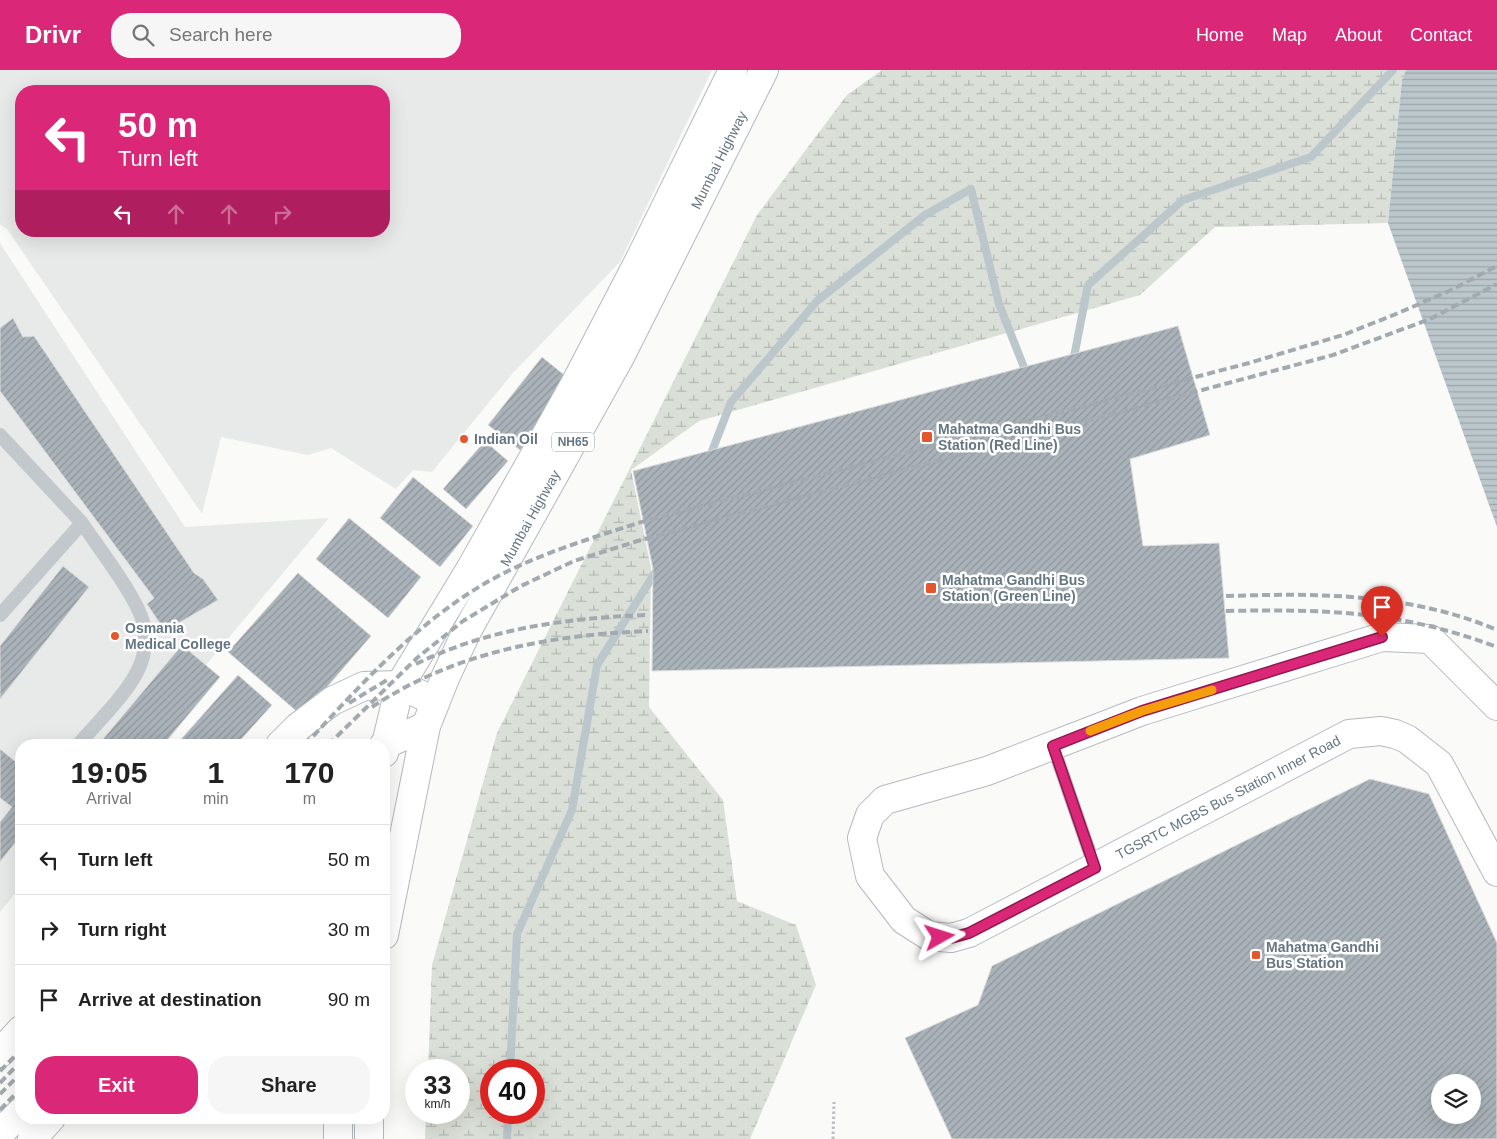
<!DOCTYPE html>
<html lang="en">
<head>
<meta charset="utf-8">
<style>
	:root { --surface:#fff; --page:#f6f6f6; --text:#222; --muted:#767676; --line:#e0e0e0; --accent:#db2777 }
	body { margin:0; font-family:Arial,sans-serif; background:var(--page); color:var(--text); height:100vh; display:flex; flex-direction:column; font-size:19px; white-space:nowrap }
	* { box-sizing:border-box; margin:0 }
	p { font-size:16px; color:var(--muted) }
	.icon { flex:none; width:28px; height:28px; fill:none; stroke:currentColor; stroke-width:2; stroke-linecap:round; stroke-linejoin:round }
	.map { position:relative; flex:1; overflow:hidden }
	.panel { position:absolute; left:15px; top:669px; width:375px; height:385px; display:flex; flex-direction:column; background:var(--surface); border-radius:20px; box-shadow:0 5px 20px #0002 }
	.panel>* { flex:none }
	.banner { position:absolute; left:15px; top:15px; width:375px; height:152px; border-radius:20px; box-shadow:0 5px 20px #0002; background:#db2777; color:#fff; overflow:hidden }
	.controls { position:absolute; left:1431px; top:1004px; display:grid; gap:10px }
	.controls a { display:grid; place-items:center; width:50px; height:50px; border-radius:50%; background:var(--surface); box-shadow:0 5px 20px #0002; font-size:25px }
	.speed { position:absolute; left:405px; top:989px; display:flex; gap:10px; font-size:25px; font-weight:700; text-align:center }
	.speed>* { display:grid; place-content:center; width:65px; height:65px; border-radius:50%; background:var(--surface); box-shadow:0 5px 20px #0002; line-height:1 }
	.speed small { font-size:12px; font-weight:400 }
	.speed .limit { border:8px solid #d22; background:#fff; color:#111 }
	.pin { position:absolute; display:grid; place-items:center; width:42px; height:42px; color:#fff; margin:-51px -21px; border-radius:50% 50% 50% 0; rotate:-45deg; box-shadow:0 0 5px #0007 }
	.pin .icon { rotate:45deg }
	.me { position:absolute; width:55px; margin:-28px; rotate:84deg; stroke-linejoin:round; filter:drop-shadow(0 0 4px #0008) }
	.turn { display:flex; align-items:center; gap:18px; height:105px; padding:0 20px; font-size:22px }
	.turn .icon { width:65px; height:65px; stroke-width:2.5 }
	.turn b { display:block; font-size:35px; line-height:42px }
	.lanes { display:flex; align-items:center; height:48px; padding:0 20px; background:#0003; justify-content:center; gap:25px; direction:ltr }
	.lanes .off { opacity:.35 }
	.eta { display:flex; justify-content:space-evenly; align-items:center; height:85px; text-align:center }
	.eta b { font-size:30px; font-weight:700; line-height:35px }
	.cta { display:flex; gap:10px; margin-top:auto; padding:10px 20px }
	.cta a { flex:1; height:58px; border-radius:20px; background:var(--accent); color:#fff; font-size:20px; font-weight:700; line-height:58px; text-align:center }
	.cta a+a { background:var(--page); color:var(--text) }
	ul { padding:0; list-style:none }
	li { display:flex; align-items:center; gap:15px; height:70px; padding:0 20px; border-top:1px solid var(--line) }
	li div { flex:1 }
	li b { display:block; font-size:19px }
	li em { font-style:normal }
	header { display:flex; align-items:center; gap:30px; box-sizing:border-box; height:70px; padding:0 25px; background:var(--accent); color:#fff }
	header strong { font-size:24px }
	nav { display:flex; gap:28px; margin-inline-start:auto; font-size:18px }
	.search { width:350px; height:45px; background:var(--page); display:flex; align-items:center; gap:12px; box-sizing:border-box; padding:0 18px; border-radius:20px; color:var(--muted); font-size:19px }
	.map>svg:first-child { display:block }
</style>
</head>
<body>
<header>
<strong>Drivr</strong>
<div class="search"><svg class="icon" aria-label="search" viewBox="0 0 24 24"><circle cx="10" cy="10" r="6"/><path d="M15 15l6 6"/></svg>Search here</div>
<nav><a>Home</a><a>Map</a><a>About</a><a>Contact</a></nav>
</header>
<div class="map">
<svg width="1497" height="1069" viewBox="0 0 1497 1069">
	<defs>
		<pattern id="wetland-marsh" width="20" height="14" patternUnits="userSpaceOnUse" patternTransform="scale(1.25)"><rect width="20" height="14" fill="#dadfd7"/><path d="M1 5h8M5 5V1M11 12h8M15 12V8" fill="none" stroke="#b4b9b4"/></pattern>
		<pattern id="water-rules" width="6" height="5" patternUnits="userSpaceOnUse" patternTransform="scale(1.25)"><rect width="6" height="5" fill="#bbc7cb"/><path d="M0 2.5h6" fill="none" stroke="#9ca6aa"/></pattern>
		<pattern id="building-hatch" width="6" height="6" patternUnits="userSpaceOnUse" patternTransform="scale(1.25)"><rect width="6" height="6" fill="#aab3b9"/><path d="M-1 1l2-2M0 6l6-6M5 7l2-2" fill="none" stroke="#8e969c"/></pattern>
	</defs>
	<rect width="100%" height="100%" fill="#fafaf8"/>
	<path fill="#e8e9e9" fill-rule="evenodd" d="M0 0H712L620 192 512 304 432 402 413 400 396 419 331 378 308 385 221 367 202 444 7 159 0 155ZM21 21H384V161H21Z
		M0 173 185 457 329 448 139 675H21V816L0 842Z"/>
	<path fill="url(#wetland-marsh)" fill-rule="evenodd" d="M882 0H1406L1402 10 1388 153 1215 157 1140 225 699 351 631 400 651 498 649 637 723 730 737 831 796 855 816 915 750 1069H425L426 1043 459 1042V1000H428L432 895 497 663 757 145 847 25ZM491 1000H534V1042H491Z"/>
	<path fill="url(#water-rules)" d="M1406 0H1497V457L1388 153 1402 10Z"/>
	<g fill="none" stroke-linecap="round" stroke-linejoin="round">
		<path stroke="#bbc7cb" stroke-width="8" d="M1069 291 1074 287 1088 215 1183 130 1311 87 1393 0
			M709 389 731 332 817 231 925 145 971 119 999 234 1027 305
			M510 1000 517 864 572 740 597 595 658 498
			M507 1069 508 1042"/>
	</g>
	<path fill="url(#building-hatch)" stroke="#dcdcda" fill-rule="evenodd" d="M13 248 23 267 34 266 194 503 203 509 218 530 165 561 147 534 154 528 0 321V258Z
		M1178 256 1210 365 1130 389 1143 476 1219 473 1229 588 652 601 653 499 633 401Z
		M542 287 574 313 520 380 488 355Z
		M485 371 508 391 466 439 443 419Z
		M413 407 473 456 440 497 380 448Z
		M349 448 421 507 388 548 316 489Z
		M63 496 89 517 0 629V576Z
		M298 503 371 566 302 646 228 582Z
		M182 575 220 607 163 675H98Z
		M238 605 272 635 236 675H176Z
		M0 679 21 696V765L0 792V752L12 737 0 728Z
		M1370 709 1429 724 1497 873V1069H952L905 968 978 935 992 896ZM1440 1012H1472V1045H1440Z"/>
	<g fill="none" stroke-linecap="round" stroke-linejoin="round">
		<defs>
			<g id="secondary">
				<path id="s1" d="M1497 636 1430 569 1382 567 1142 641 987 701 885 730 870 745 862 768 870 806 904 850 929 866 951 868 969 863 1349 664 1381 661 1395 664 1407 669 1439 694 1497 802"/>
				<path d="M32 1069 51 1048"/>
			</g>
			<path id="primary" d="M280 675 298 657 332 631 364 616 400 615 434 631
				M384 675 426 656
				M0 983 21 960
				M0 1063 21 1042"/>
			<g id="highway">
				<path d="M384 683 400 615 471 498 576 312 640 189 733 0"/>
				<path id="s2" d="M384 865 426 656 445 608 467 561 620 287 764 0"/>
				<path d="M338 1048V1069"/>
				<path d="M369 1048V1069"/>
			</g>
		</defs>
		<use href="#secondary" stroke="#b3babf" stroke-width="30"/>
		<use href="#primary" stroke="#b5babe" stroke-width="30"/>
		<use href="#highway" stroke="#b4b9bd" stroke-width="30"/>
		<path stroke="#bbbfc2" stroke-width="3" stroke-dasharray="2.5 2.5" stroke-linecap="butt" d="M833 1069 834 1032"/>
		<path stroke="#c3c8cc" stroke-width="14" d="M0 365 82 453
			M0 545 82 453C97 476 141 532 144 557 146 571 145 585 139 598 126 626 98 651 78 675
			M1053 676 1095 798"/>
		<use href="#secondary" stroke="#fff" stroke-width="28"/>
		<use href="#primary" stroke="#fff" stroke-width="28"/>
		<use href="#highway" stroke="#fff" stroke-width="28"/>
		<path stroke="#a2aab0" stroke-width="4" stroke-dasharray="8 4" stroke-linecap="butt" d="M1226 526C1318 523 1410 523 1497 560
			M1226 541C1327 539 1401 541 1497 577
			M416 594C489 558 568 548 648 545
			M349 633 387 610
			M372 637C455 582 550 565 648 561
			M305 675C365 610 423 545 502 504 545 482 592 468 638 453L1249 293 1343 265 1396 244 1449 221 1497 196
			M328 675 417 588 463 551 521 516 574 491 641 470 1333 285 1430 249 1497 214
			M0 1001 21 980
			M0 1013 21 991
			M0 1024 21 1003
			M0 1040 21 1018"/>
	</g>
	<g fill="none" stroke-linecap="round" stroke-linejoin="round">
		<defs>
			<path id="route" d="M940 867 951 868 969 863 1095 798 1053 676 1142 641 1382 567"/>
		</defs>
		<use href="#route" stroke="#8e194d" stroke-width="12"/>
		<use href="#route" stroke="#db2777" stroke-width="9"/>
		<path stroke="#f59e0b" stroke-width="9" d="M1090 661 1142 641 1212 620"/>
	</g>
	<g fill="#e4572e" stroke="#fff" stroke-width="2">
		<rect x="921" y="361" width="12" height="12" rx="2.5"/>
		<circle cx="464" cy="369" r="5"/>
		<rect x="925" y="512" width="12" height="12" rx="2.5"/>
		<circle cx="115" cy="566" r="5"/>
		<rect x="1251" y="880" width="10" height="10" rx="2.5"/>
	</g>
	<g text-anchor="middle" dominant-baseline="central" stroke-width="5" stroke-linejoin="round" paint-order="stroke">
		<rect fill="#fff" stroke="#939fa8" stroke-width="1" x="552" y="362.5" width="42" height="19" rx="4"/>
		<g font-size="12" font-weight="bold" fill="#657683">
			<text x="573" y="372">NH65</text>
		</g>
		<g font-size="14" fill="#657683" stroke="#fff">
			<text stroke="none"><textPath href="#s2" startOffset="851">Mumbai Highway</textPath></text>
			<text stroke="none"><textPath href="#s2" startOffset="446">Mumbai Highway</textPath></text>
			<text stroke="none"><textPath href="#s1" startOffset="1169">TGSRTC MGBS Bus Station Inner Road</textPath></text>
		</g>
		<g font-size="14" font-weight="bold" fill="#657683" stroke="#fff" text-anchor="start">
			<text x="938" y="359">Mahatma Gandhi Bus<tspan x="938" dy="16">Station (Red Line)</tspan></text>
			<text x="474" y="369">Indian Oil</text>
			<text x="942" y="510">Mahatma Gandhi Bus<tspan x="942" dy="16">Station (Green Line)</tspan></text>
			<text x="125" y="558">Osmania<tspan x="125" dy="16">Medical College</tspan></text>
			<text x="1266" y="877">Mahatma Gandhi<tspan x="1266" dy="16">Bus Station</tspan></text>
		</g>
	</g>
</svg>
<div class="controls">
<a><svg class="icon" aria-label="layers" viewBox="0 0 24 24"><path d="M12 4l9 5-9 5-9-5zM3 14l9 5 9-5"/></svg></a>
</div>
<div class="speed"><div>33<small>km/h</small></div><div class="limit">40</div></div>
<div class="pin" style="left:1382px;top:567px;background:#d93025"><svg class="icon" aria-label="arrive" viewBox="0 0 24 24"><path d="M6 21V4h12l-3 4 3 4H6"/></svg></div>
<svg class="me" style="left:940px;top:867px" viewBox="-20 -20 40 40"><path d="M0-17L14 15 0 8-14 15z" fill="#db2777" stroke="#fff" stroke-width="4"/></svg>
<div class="banner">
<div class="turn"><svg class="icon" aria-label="left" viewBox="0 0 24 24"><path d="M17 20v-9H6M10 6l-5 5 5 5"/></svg><div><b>50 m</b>Turn left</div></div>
<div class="lanes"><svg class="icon" aria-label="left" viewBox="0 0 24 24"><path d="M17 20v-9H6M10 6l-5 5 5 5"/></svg><svg class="icon off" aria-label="ahead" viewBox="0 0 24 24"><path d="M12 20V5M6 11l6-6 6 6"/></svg><svg class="icon off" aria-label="ahead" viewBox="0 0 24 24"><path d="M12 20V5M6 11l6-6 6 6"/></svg><svg class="icon off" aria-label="right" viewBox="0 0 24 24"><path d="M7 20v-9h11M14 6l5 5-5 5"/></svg></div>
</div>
<section class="panel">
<div class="eta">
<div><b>19:05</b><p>Arrival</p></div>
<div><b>1</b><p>min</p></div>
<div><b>170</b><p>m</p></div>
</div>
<ul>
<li><svg class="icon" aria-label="left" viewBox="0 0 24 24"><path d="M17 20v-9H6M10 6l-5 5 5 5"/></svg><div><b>Turn left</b></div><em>50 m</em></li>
<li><svg class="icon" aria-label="right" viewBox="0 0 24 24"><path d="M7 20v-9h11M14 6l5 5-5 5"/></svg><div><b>Turn right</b></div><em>30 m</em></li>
<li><svg class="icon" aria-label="arrive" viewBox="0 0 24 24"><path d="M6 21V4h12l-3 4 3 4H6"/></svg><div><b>Arrive at destination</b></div><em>90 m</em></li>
</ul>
<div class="cta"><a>Exit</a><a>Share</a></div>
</section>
</div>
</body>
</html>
